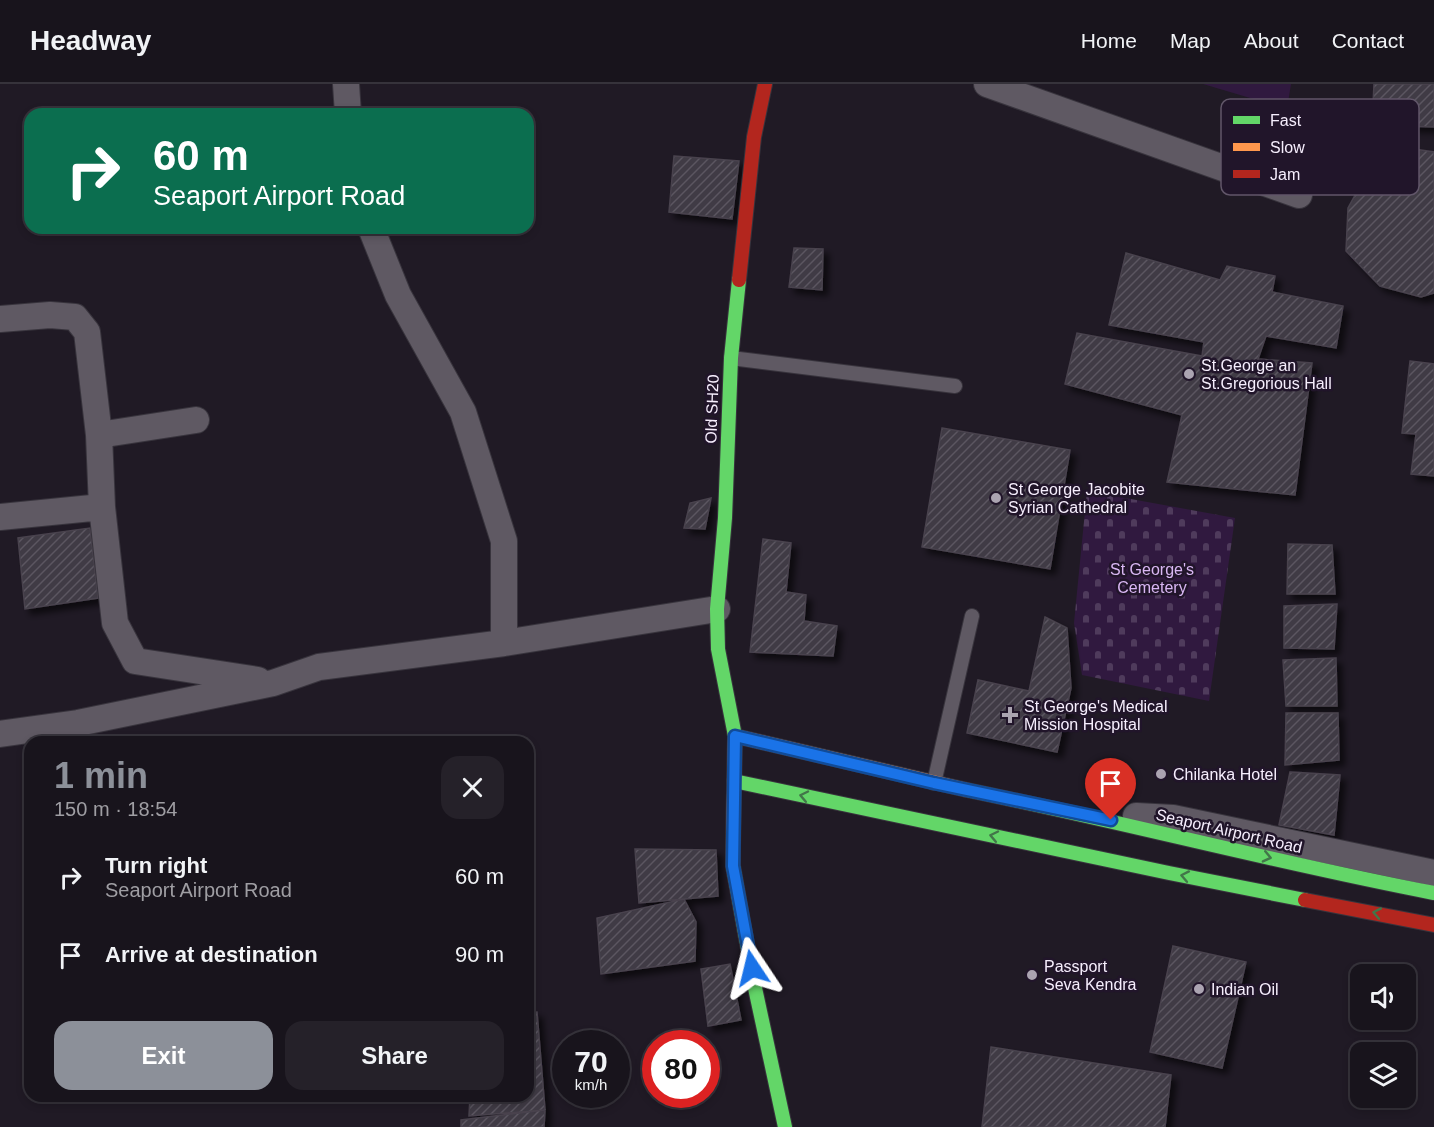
<!DOCTYPE html>
<html lang="en">
<head>
<meta charset="utf-8">
<style>
	:root { --surface:#18141c; --page:#252129; --text:#f1f3f6; --muted:#9f9ea3; --line:#36333b; --accent:#8c9099 }
	body { margin:0; font-family:Arial,sans-serif; background:var(--page); color:var(--text); height:100vh; display:flex; flex-direction:column; font-size:22px; white-space:nowrap }
	* { box-sizing:border-box; margin:0 }
	p { font-size:20px; color:var(--muted) }
	.icon { flex:none; width:33px; height:33px; fill:none; stroke:currentColor; stroke-width:2; stroke-linecap:round; stroke-linejoin:round }
	.map { position:relative; flex:1; overflow:hidden }
	.details { position:absolute; left:24px; top:652px; width:510px; height:366px; display:flex; flex-direction:column; background:var(--surface); border-radius:18px; box-shadow:0 3px 9px #0003,0 0 0 2px var(--line) }
	.details>* { flex:none }
	.hud { position:absolute; left:24px; top:24px; width:510px; height:126px; border-radius:18px; box-shadow:0 3px 9px #0003,0 0 0 2px var(--line); background:#0b6e4f; color:#fff; overflow:hidden }
	.fabs { position:absolute; left:1350px; top:880px; display:grid; gap:12px }
	.fabs a { display:grid; place-items:center; width:66px; height:66px; border-radius:12px; background:var(--surface); box-shadow:0 3px 9px #0003,0 0 0 2px var(--line); font-size:30px }
	.speed { position:absolute; left:552px; top:946px; display:flex; gap:12px; font-size:30px; font-weight:700; text-align:center }
	.speed>* { display:grid; place-content:center; width:78px; height:78px; border-radius:50%; background:var(--surface); box-shadow:0 3px 9px #0003,0 0 0 2px var(--line); line-height:1 }
	.speed small { font-size:15px; font-weight:400 }
	.speed .limit { border:9px solid #d22; background:#fff; color:#111 }
	.pin { position:absolute; display:grid; place-items:center; width:51px; height:51px; color:#fff; margin:-62px -26px; border-radius:50% 50% 50% 0; rotate:-45deg; box-shadow:0 0 6px #0007 }
	.pin .icon { rotate:45deg }
	.me { position:absolute; width:66px; margin:-33px; rotate:350deg; stroke-linejoin:round; filter:drop-shadow(0 0 4px #0008) }
	.turn { display:flex; align-items:center; gap:21px; height:126px; padding:0 30px; font-size:27px }
	.turn .icon { width:78px; height:78px; stroke-width:2.5 }
	.turn b { display:block; font-size:42px; line-height:51px }
	.round { display:grid; place-items:center; flex:none; width:63px; height:63px; border-radius:18px; background:var(--page) }
	.summary { display:flex; align-items:center; justify-content:space-between; height:102px; padding:0 30px }
	h1 { font-size:36px; font-weight:600; line-height:45px; color:var(--accent) }
	.cta { display:flex; gap:12px; margin-top:auto; padding:12px 30px }
	.cta a { flex:1; height:69px; border-radius:18px; background:var(--accent); color:#fff; font-size:24px; font-weight:600; line-height:69px; text-align:center }
	.cta a+a { background:var(--page); color:var(--text) }
	ul { padding:0; list-style:none }
	li { display:flex; align-items:center; gap:18px; height:78px; padding:0 30px }
	li div { flex:1 }
	li b { display:block; font-size:22px }
	li em { font-style:normal }
	header { display:flex; align-items:center; gap:36px; box-sizing:border-box; height:84px; padding:0 30px; background:var(--surface); border-bottom:2px solid var(--line) }
	header strong { font-size:28px }
	nav { display:flex; gap:33px; margin-inline-start:auto; font-size:21px }
	.map>svg:first-child { display:block }
</style>
</head>
<body>
<header>
<strong>Headway</strong>
<nav><a>Home</a><a>Map</a><a>About</a><a>Contact</a></nav>
</header>
<div class="map">
<svg width="1434" height="1043" viewBox="0 0 1434 1043">
	<defs>
		<pattern id="cemetery-stones" width="16" height="16" patternUnits="userSpaceOnUse" patternTransform="scale(1.5)"><rect width="16" height="16" fill="#30193f"/><path d="M2 7V4a2 2 0 0 1 4 0v3zM10 15v-3a2 2 0 0 1 4 0v3z" fill="#4f3b5c"/></pattern>
		<pattern id="building-hatch" width="6" height="6" patternUnits="userSpaceOnUse" patternTransform="scale(1.5)"><rect width="6" height="6" fill="#3f3a44"/><path d="M-1 1l2-2M0 6l6-6M5 7l2-2" fill="none" stroke="#5b5760"/></pattern>
		<filter id="shadow"><feDropShadow dx="5.5" dy="5.5" stdDeviation="3" flood-color="#0009"/></filter>
	</defs>
	<rect width="100%" height="100%" fill="#201a25"/>
	<path fill="url(#cemetery-stones)" d="M1087 407 1235 434 1209 617 1082 591 1074 539Z"/>
	<path fill="#30193f" d="M1203 0H1291L1287 25Z"/>
	<path fill="url(#building-hatch)" stroke="#49434e" stroke-width="1.5" filter="url(#shadow)" d="M1374 0H1434V43L1372 41Z
		M1414 65 1434 68V209L1421 213 1380 202 1346 167 1348 124 1371 82Z
		M674 72 739 77 732 135 669 128Z
		M794 164 823 165 822 206 789 203Z
		M1126 169 1220 196 1227 182 1275 192 1272 208 1343 222 1336 264 1266 252 1258 275 1312 279 1295 411 1167 398 1182 331 1065 300 1077 249 1202 272 1204 258 1109 241Z
		M1410 277 1434 280V392L1411 390 1416 350 1402 349Z
		M942 344 1070 366 1050 485 922 463Z
		M711 414 705 445 684 444 690 419Z
		M90 444 98 514 25 525 18 454Z
		M763 455 791 459 786 508 806 511 804 537 837 542 833 572 750 568Z
		M1288 460 1332 461 1335 510H1287Z
		M1337 520 1334 565 1284 564V522Z
		M1045 533 1067 544 1071 604 1057 668 967 649 978 596 1029 607Z
		M1336 574 1337 622H1286L1283 576Z
		M1286 629H1338L1339 676 1285 681Z
		M1290 688 1340 691 1334 751 1279 741Z
		M635 765 716 766 718 812 639 819Z
		M684 815 696 838 695 877 601 890 597 834Z
		M1173 862 1246 878 1222 984 1150 968Z
		M730 880 741 936 708 942 701 885Z
		M537 928 545 1026 469 1032 470 1012H528V929Z
		M991 963 1171 991 1165 1043H982Z
		M545 1026 544 1043H461V1036Z"/>
	<g fill="none" stroke-linecap="round" stroke-linejoin="round">
		<defs>
			<path id="lane" d="M731 274 955 302
				M934 699 972 532"/>
			<path id="street" d="M346 0 348 30
				M987 0 1299 111
				M371 144 398 211 463 328 504 457V559
				M0 235 50 231 75 233 87 248 99 351 102 423 115 539 135 577 258 596
				M99 351 196 336
				M0 433 102 423
				M0 650 78 639 273 599 319 583 504 559 717 525
				M1136 732 1173 734 1434 789"/>
			<path id="fast" d="M735 652 718 565 717 525 725 434 731 274 739 196
				M734 697 1169 789 1305 816
				M967 706C1123 738 1277 779 1434 809
				M733 763V782L755 904 785 1043"/>
			<path id="slow" d="M733 763 735 652 967 706"/>
			<path id="jam" d="M739 196 754 53 765 0
				M1305 816 1434 841"/>
		</defs>
		<use href="#lane" stroke="#38343d" stroke-width="16"/>
		<use href="#street" stroke="#38343d" stroke-width="28"/>
		<use href="#fast" stroke="#38343d" stroke-width="16"/>
		<use href="#slow" stroke="#38343d" stroke-width="16"/>
		<use href="#jam" stroke="#38343d" stroke-width="16"/>
		<use href="#lane" stroke="#5f5963" stroke-width="14"/>
		<use href="#street" stroke="#5f5963" stroke-width="26"/>
		<use href="#fast" stroke="#63d668" stroke-width="14"/>
		<use href="#slow" stroke="#ff974d" stroke-width="14"/>
		<use href="#jam" stroke="#b3261e" stroke-width="14"/>
	</g>
	<defs><path id="oneway-chevron" d="M-2-3.5L2.5 0L-2 3.5" fill="none" stroke-width="1.6" stroke-linecap="round" stroke-linejoin="round" transform="scale(1.5)"/></defs>
	<g stroke="#427649">
		<use href="#oneway-chevron" transform="translate(804 712) rotate(-168)"/>
		<use href="#oneway-chevron" transform="translate(994 752) rotate(-168)"/>
		<use href="#oneway-chevron" transform="translate(1267 773) rotate(13)"/>
		<use href="#oneway-chevron" transform="translate(1185 792) rotate(-169)"/>
		<use href="#oneway-chevron" transform="translate(1377 829) rotate(-169)"/>
	</g>
	<g fill="none" stroke-linecap="round" stroke-linejoin="round">
		<defs>
			<path id="route" d="M752 884 733 782 735 652 934 699 1111 736"/>
		</defs>
		<use href="#route" stroke="#114b97" stroke-width="15"/>
		<use href="#route" stroke="#1a73e8" stroke-width="10"/>
	</g>
	<g fill="#aba4b1" stroke="#21152a" stroke-width="2">
		<circle cx="1189" cy="290" r="6"/>
		<circle cx="996" cy="414" r="6"/>
		<path d="M1007 622h6v6h6v6h-6v6h-6v-6h-6v-6h6z"/>
		<circle cx="1161" cy="690" r="6"/>
		<circle cx="1032" cy="891" r="6"/>
		<circle cx="1199" cy="905" r="6"/>
	</g>
	<g text-anchor="middle" dominant-baseline="central" stroke-width="5" stroke-linejoin="round" paint-order="stroke">
		<g font-size="16" fill="#f6eefd" stroke="#21152a" text-anchor="start">
			<text x="1201" y="281">St.George an<tspan x="1201" dy="18">St.Gregorious Hall</tspan></text>
			<text x="1008" y="405">St George Jacobite<tspan x="1008" dy="18">Syrian Cathedral</tspan></text>
			<text x="1024" y="622">St George's Medical<tspan x="1024" dy="18">Mission Hospital</tspan></text>
			<text x="1173" y="690">Chilanka Hotel</text>
			<text x="1044" y="882">Passport<tspan x="1044" dy="18">Seva Kendra</tspan></text>
			<text x="1211" y="905">Indian Oil</text>
		</g>
		<g font-size="16" fill="#f6eefd" stroke="#21152a">
			<text transform="translate(712 325) rotate(-88)">Old SH20</text>
			<text transform="translate(1229 747) rotate(13)">Seaport Airport Road</text>
		</g>
		<g font-size="16" fill="#d9b7f3" stroke="#21152a">
			<text x="1152" y="485">St George's<tspan x="1152" dy="18">Cemetery</tspan></text>
		</g>
	</g>
	<rect x="1221" y="15" width="198" height="96" rx="9" fill="#21152a" stroke="#615669" stroke-width="1.5"/>
	<rect x="1233" y="32" width="27" height="8" fill="#63d668"/>
	<rect x="1233" y="59" width="27" height="8" fill="#ff974d"/>
	<rect x="1233" y="86" width="27" height="8" fill="#b3261e"/>
	<g font-size="16" fill="#f6eefd">
		<text x="1270" y="42">Fast</text>
		<text x="1270" y="69">Slow</text>
		<text x="1270" y="96">Jam</text>
	</g>
</svg>
<div class="fabs">
<a><svg class="icon" aria-label="sound" viewBox="0 0 24 24"><path d="M4 9h4l5-4v14l-5-4H4zM17 9q2 3 0 6"/></svg></a>
<a><svg class="icon" aria-label="layers" viewBox="0 0 24 24"><path d="M12 4l9 5-9 5-9-5zM3 14l9 5 9-5"/></svg></a>
</div>
<div class="speed"><div>70<small>km/h</small></div><div class="limit">80</div></div>
<div class="pin" style="left:1111px;top:736px;background:#d93025"><svg class="icon" aria-label="arrive" viewBox="0 0 24 24"><path d="M6 21V4h12l-3 4 3 4H6"/></svg></div>
<svg class="me" style="left:752px;top:884px" viewBox="-20 -20 40 40"><path d="M0-17L14 15 0 8-14 15z" fill="#1a73e8" stroke="#fff" stroke-width="4"/></svg>
<div class="hud">
<div class="turn"><svg class="icon" aria-label="right" viewBox="0 0 24 24"><path d="M7 20v-9h11M14 6l5 5-5 5"/></svg><div><b>60 m</b>Seaport Airport Road</div></div>
</div>
<section class="details">
<div class="summary"><div><h1>1 min</h1><p>150 m · 18:54</p></div><a class="round"><svg class="icon" aria-label="close" viewBox="0 0 24 24"><path d="M6 6l12 12M18 6L6 18"/></svg></a></div>
<ul>
<li><svg class="icon" aria-label="right" viewBox="0 0 24 24"><path d="M7 20v-9h11M14 6l5 5-5 5"/></svg><div><b>Turn right</b><p>Seaport Airport Road</p></div><em>60 m</em></li>
<li><svg class="icon" aria-label="arrive" viewBox="0 0 24 24"><path d="M6 21V4h12l-3 4 3 4H6"/></svg><div><b>Arrive at destination</b></div><em>90 m</em></li>
</ul>
<div class="cta"><a>Exit</a><a>Share</a></div>
</section>
</div>
</body>
</html>
